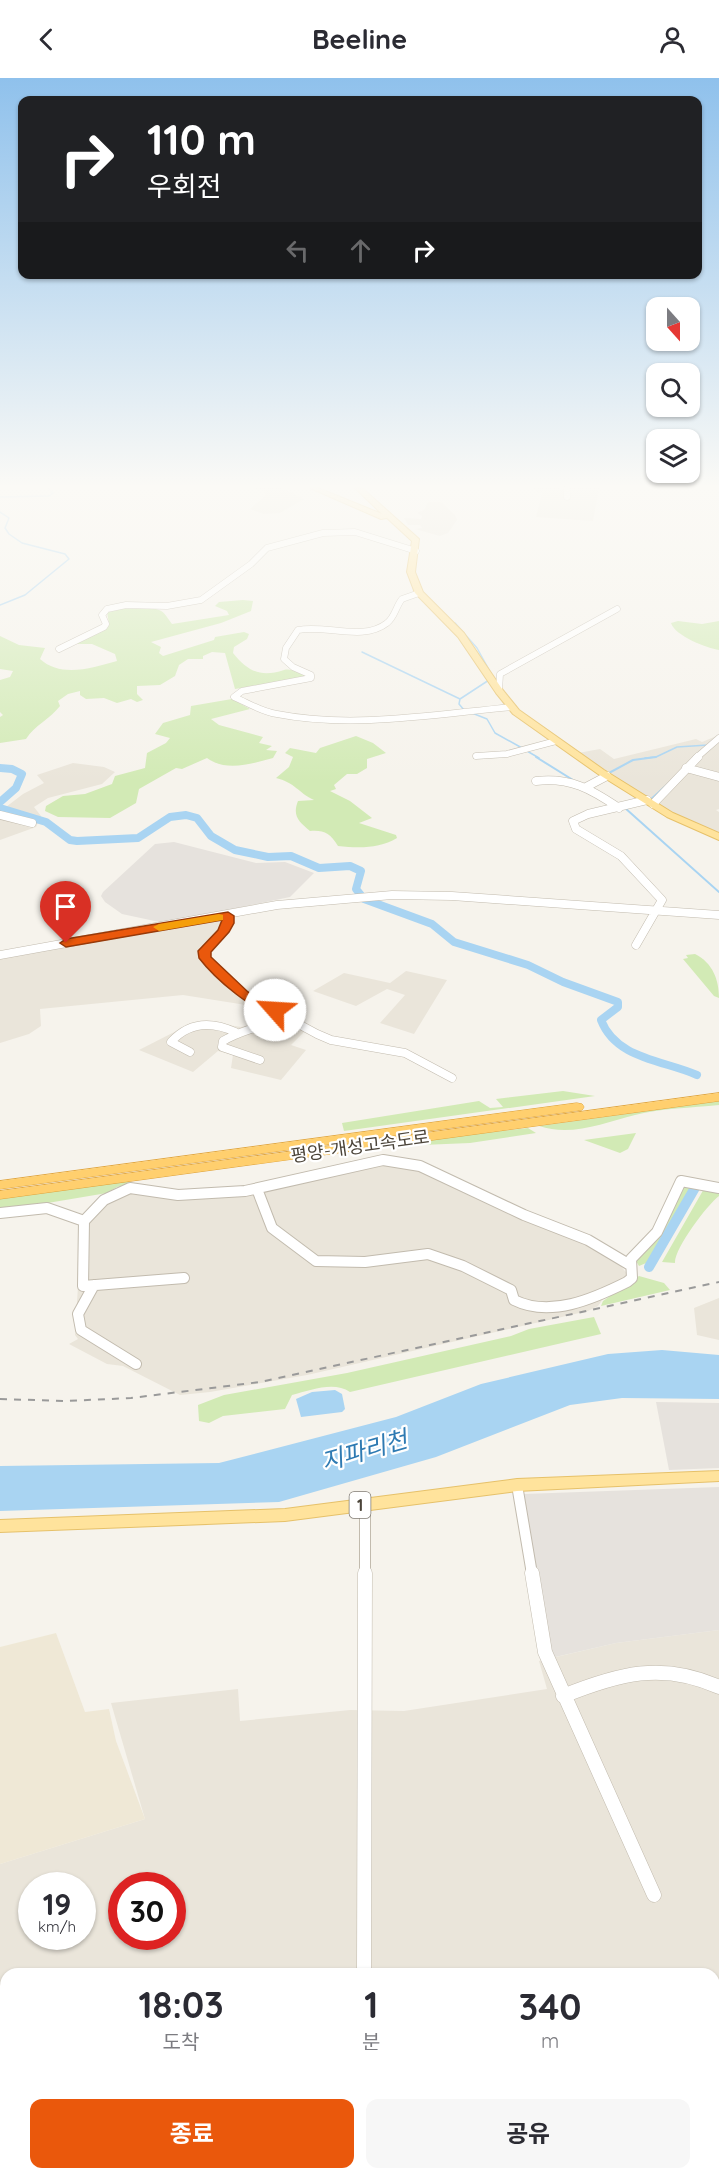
<!DOCTYPE html>
<html lang="ko">
<head>
<meta charset="utf-8">
<style>
	:root { --surface:#fff; --page:#f7f7f7; --text:#2b2b33; --muted:#7c7c81; --accent:#ea580c }
	body { margin:0; font-family:Quicksand,"Noto Sans KR",sans-serif; background:var(--page); color:var(--text); height:100vh; display:flex; flex-direction:column; font-size:22px; white-space:nowrap }
	* { box-sizing:border-box; margin:0 }
	p { font-size:20px; color:var(--muted) }
	.icon { flex:none; width:33px; height:33px; fill:none; stroke:currentColor; stroke-width:2; stroke-linecap:round; stroke-linejoin:round }
	.map { position:relative; flex:1; overflow:hidden }
	.sheet { position:absolute; left:0px; top:1890px; width:720px; height:212px; display:flex; flex-direction:column; background:var(--surface); border-radius:18px 18px 0 0; box-shadow:0 2px 4px #0004 }
	.sheet>* { flex:none }
	.guide { position:absolute; left:18px; top:18px; width:684px; height:183px; border-radius:12px; box-shadow:0 2px 4px #0004; background:#202124; color:#fff; overflow:hidden }
	.needle { width:39px; rotate:159deg }
	.controls { position:absolute; left:646px; top:219px; display:grid; gap:12px }
	.controls a { display:grid; place-items:center; width:54px; height:54px; border-radius:12px; background:var(--surface); box-shadow:0 2px 4px #0004; font-size:30px }
	.speed { position:absolute; left:18px; top:1794px; display:flex; gap:12px; font-size:30px; font-weight:700; text-align:center }
	.speed>* { display:grid; place-content:center; width:78px; height:78px; border-radius:50%; background:var(--surface); box-shadow:0 2px 4px #0004; line-height:1 }
	.speed small { font-size:15px; font-weight:400 }
	.speed .limit { border:9px solid #d22; background:#fff; color:#111 }
	.pin { position:absolute; display:grid; place-items:center; width:51px; height:51px; color:#fff; margin:-62px -26px; border-radius:50% 50% 50% 0; rotate:-45deg; box-shadow:0 0 6px #0007 }
	.pin .icon { rotate:45deg }
	.me { position:absolute; width:66px; margin:-33px; rotate:296deg; stroke-linejoin:round; filter:drop-shadow(0 0 4px #0008) }
	.turn { display:flex; align-items:center; gap:21px; height:126px; padding:0 30px; font-size:27px }
	.turn .icon { width:78px; height:78px; stroke-width:2.5 }
	.turn b { display:block; font-size:42px; line-height:51px }
	.lanes { display:flex; align-items:center; height:57px; padding:0 30px; background:#0003; justify-content:center; gap:30px; direction:ltr }
	.lanes .off { opacity:.35 }
	.eta { display:flex; justify-content:space-evenly; align-items:center; height:102px; text-align:center }
	.eta b { font-size:36px; font-weight:700; line-height:42px }
	.cta { display:flex; gap:12px; margin-top:auto; padding:12px 30px }
	.cta a { flex:1; height:69px; border-radius:12px; background:var(--accent); color:#fff; font-size:24px; font-weight:700; line-height:69px; text-align:center }
	.cta a+a { background:var(--page); color:var(--text) }
	header { display:flex; justify-content:space-between; align-items:center; height:78px; padding:0 30px; background:var(--surface); font-size:27px; font-weight:700 }
	.map>svg:first-child { display:block }
</style>
</head>
<body>
<header><svg class="icon" aria-label="back" viewBox="0 0 24 24"><path d="M15 5l-7 7 7 7"/></svg>Beeline<svg class="icon" aria-label="person" viewBox="0 0 24 24"><circle cx="12" cy="8" r="4"/><path d="M4 21q1-7 8-7t8 7"/></svg></header>
<div class="map">
<svg width="719" height="2101" viewBox="0 0 719 2101">
	<rect width="100%" height="100%" fill="#f6f3ec"/>
	<path fill="#eae5da" fill-rule="evenodd" d="M252 410H283L304 421 280 435 264 436 250 431 266 417 264 413Z
		M534 410H560L570 415 571 410H599L593 443 536 439 542 415 537 414Z
		M428 424H441L455 437 457 442 448 455 440 458 415 451 422 450 420 447H408L404 440 421 441 422 438 417 435 424 432Z
		M719 657V731L716 732 719 734V756L670 735 578 675 600 671 614 681 696 661 702 664Z
		M73 685 104 689 115 694 102 706 48 720 34 729 41 738 36 749 0 762V741L6 740V729L23 716 44 705 37 697Z
		M218 841 224 842 225 848 203 881 249 924 246 927 183 917 40 931 41 948 29 956 0 965V879Z
		M406 893 447 902 414 956 380 945 405 917 387 911 356 928 313 913 344 895 390 905Z
		M282 938 306 952 291 967 306 972 281 1002 231 990 233 977 218 973 193 994 139 972 186 948 209 944 241 949Z
		M401 1082 580 1159 619 1186 630 1199 603 1221 598 1228 588 1233 307 1297 210 1314 180 1317 123 1288 107 1286 69 1266 78 1261 75 1257 82 1143 115 1113 211 1116Z
		M719 1220V1262L697 1257 694 1230Z
		M719 1552V2101H0V1786L145 1741 111 1625 238 1611 240 1643 350 1632 404 1633 547 1611 539 1583 616 1565ZM32 1808H82V1858H32ZM122 1808H172V1858H122ZM6 1896H714V2096H6Z"/>
	<path fill="#e6e2dd" d="M174 764 256 785 285 784 314 795 290 819 164 845 122 836 105 824 101 818 103 814 155 766Z
		M656 1324 719 1325V1390L669 1392Z
		M719 1409V1552L616 1565 551 1580 524 1416Z"/>
	<path fill="#efe8d6" d="M56 1555 85 1634 109 1631 116 1663 145 1741 0 1786V1569Z"/>
	<path fill="#d2eab5" d="M243 522 253 523 251 533 221 545 151 564 161 569 159 575 163 578 214 562 215 559 244 554 249 556 247 561 234 569 233 575C249 595 262 599 284 592 291 590 301 595 307 597L306 599 235 611 225 575 212 574 203 578V581H188L179 587 175 598 160 607 137 608V616L143 622 137 624 131 621 117 625 104 620 86 621 80 617V613L68 616 58 623 60 628C50 641 35 647 26 661L0 665V639L3 637 0 634V602L10 599 13 593 0 591V558L19 567 45 570 40 581C61 600 92 590 117 583L115 576 92 566H71L102 553 109 546 107 534C118 527 146 527 159 532 165 534 168 541 172 546L229 537 227 533 215 528 219 524Z
		M678 543 702 546 719 543V572C707 570 675 558 671 545Z
		M232 621 250 631 211 641 219 647 263 659 259 665 272 668 266 672 277 673 273 680C251 686 226 694 207 680L182 691 176 690 139 711 136 725 110 740 58 739 45 733 46 728 63 718 85 716 112 706 115 698 145 690 147 675 166 665 170 660 155 656 163 645 190 637 191 628Z
		M356 658 373 665 386 675 367 681V690L357 696H347L334 707 336 711 330 713 350 723 372 740 359 745 396 757 397 760C379 771 358 770 338 768 330 755 324 752 310 753 299 744 292 738 298 723L314 722C297 714 296 705 276 700L289 689 293 679 285 675 290 670 316 675 320 670Z
		M695 876C713 885 719 902 719 920L714 918 683 881 688 880 686 877Z
		M563 1013 595 1018 344 1053 342 1045 479 1023 490 1030 503 1029 496 1021Z
		M719 1023V1027C692 1030 661 1030 635 1037 604 1045 571 1059 539 1048Z
		M528 1050 536 1055 470 1065 422 1067 415 1063Z
		M636 1055 628 1071 620 1075 584 1062Z
		M128 1102 130 1106 117 1109 107 1115 0 1133V1121Z
		M686 1105 693 1106 651 1183 639 1188 636 1183Z
		M705 1109 719 1113V1118C707 1127 674 1171 675 1185L662 1184Z
		M639 1198 664 1205 670 1212 601 1228 603 1223Z
		M594 1239 601 1256 350 1314C334 1303 311 1312 292 1317L285 1331 223 1338 209 1345 199 1343 198 1327 224 1317 347 1295 511 1258 529 1251Z"/>
	<path fill="#a9d4f2" d="M662 1272 719 1277V1321L622 1320 570 1327 436 1379 279 1424 0 1433V1388L219 1385 396 1339 481 1306 608 1276Z
		M335 1312 342 1316 345 1331 342 1334 301 1339 296 1321 312 1314Z"/>
	<g fill="none" stroke-linecap="round" stroke-linejoin="round">
		<path stroke="#a9d4f2" stroke-width="1.5" d="M0 419 49 418 53 415 48 410
			M0 434 9 440 5 450 9 456 22 465 65 476 69 481 25 517 0 527
			M455 545 477 570 493 599
			M362 574 460 621
			M464 632 459 626 460 621 489 602
			M472 635 487 641 495 655 522 670
			M527 673 539 680
			M645 680 656 679 677 669 708 667"/>
		<path stroke="#a9d4f2" stroke-width="2" d="M536 679 573 702
			M607 696 633 682 656 679
			M649 723 669 705
			M625 730 719 814"/>
		<path stroke="#a9d4f2" stroke-width="8" d="M0 690 12 691 22 696 16 710 0 724
			M0 730 46 744 70 762 77 763 138 760 170 739 186 737 197 740 211 758 235 772 268 779 291 778 319 790 350 788 361 793 356 811 364 821 432 846 454 864 528 887 563 904 618 924V929L601 942C616 981 663 982 697 997"/>
		<path stroke="#a9d4f2" stroke-width="10" d="M649 1189 696 1108"/>
		<defs>
			<path id="minor-far3" d="M567 410V419
				M419 515 402 521C396 528 395 539 387 545 363 564 325 546 298 552L286 570 284 581 293 589 311 597V600L242 613 234 619C248 625 262 634 277 636 353 651 436 636 512 629
				M59 571 104 549 106 546 102 537 107 531 126 527 167 528 201 522 251 486 267 470 323 455 355 454 416 473
				M499 613 500 596 617 531
				M476 678 507 676 556 663
				M696 680 719 660"/>
			<path id="minor-far2" d="M686 690 719 699
				M536 703C570 699 591 711 619 730
				M586 709 607 698
				M653 726 698 679
				M0 737 32 745
				M228 838 223 854 205 873V880L243 916 317 956 331 962 405 975 452 1000
				M636 867 662 822 621 778 576 751 573 743 588 736 647 722
				M0 877 277 827 392 817 452 818 719 837
				M190 974 171 964C189 944 211 943 235 954
				M260 982 222 969 223 963C242 951 264 950 282 936"/>
			<path id="minor-far1" d="M257 1111 272 1150 316 1183 365 1184 428 1176 463 1188 511 1212 514 1222C550 1240 593 1221 627 1204L632 1200 631 1181 657 1154 681 1103 719 1110
				M0 1135 47 1130 84 1143
				M184 1200 83 1208 84 1143 104 1122 130 1110 178 1117 245 1113 383 1082 420 1088 524 1137 588 1162 630 1187
				M94 1207 78 1236 81 1252 136 1286
				M517 1407 532 1496
				M365 1496V1427"/>
			<path id="minor" d="M532 1495 545 1574 654 1817
				M563 1618C618 1596 662 1583 719 1609
				M364 1896 365 1495
				M464 2096 469 2101
				M39 2101 51 2096"/>
			<path id="major" d="M310 410H318L382 436 355 410H362L419 461 415 494 423 514 464 555 502 611 519 632 604 692 673 735 719 755V762L667 739 598 696 513 636 496 615 458 559 415 515 407 494 412 463 387 440 381 441Z
				M719 1393V1403L517 1413 285 1443 0 1454V1442L285 1431 517 1401Z"/>
			<path id="highway" d="M719 1015V1023L0 1121V1113Z
				M577 1025 582 1026 584 1029 582 1032 0 1111V1103Z"/>
		</defs>
		<use href="#minor-far3" stroke="#c2bbae" stroke-width="7"/>
		<use href="#minor-far2" stroke="#c2bbae" stroke-width="9"/>
		<use href="#minor-far1" stroke="#c2bbae" stroke-width="12"/>
		<use href="#minor" stroke="#c2bbae" stroke-width="15"/>
		<use href="#major" stroke="#e6c16a" stroke-width="2"/>
		<use href="#highway" stroke="#e0a43c" stroke-width="1"/>
		<use href="#minor-far3" stroke="#fff" stroke-width="6"/>
		<use href="#minor-far2" stroke="#fff" stroke-width="8"/>
		<use href="#minor-far1" stroke="#fff" stroke-width="10"/>
		<use href="#minor" stroke="#fff" stroke-width="14"/>
		<use href="#major" fill="#ffe39c" fill-rule="evenodd"/>
		<use href="#highway" fill="#ffcf6e" fill-rule="evenodd"/>
		<path stroke="#9a9a9a" stroke-width="2" stroke-dasharray="7 7" stroke-linecap="butt" d="M0 1321 66 1323 131 1320 260 1304 719 1204"/>
	</g>
	<linearGradient id="sky" x2="0" y2="1"><stop stop-color="#8fc1ec"/><stop offset="0.58" stop-color="#fbfaf6"/><stop offset="1" stop-color="#fbfaf6" stop-opacity="0"/></linearGradient>
	<rect width="719" height="704" fill="url(#sky)"/>
	<path fill="#ea580c" stroke="#983908" stroke-width="1.5" d="M228 834 234 838V845L229 854 211 874V879L248 914 280 930V935C257 940 212 897 199 880L198 873 218 852 222 842 66 869 60 865 66 861Z"/>
	<path fill="#f59e0b" d="M219 836 223 837V842L159 853 153 849 159 846Z"/>
	<g text-anchor="middle" dominant-baseline="central" stroke-width="4.5" stroke-linejoin="round" paint-order="stroke">
		<rect fill="#fff" stroke="#817c74" stroke-width="1.5" x="349.5" y="1414" width="21" height="26" rx="4.5"/>
		<g font-size="16" font-weight="bold" fill="#4b4439">
			<text x="360" y="1427">1</text>
		</g>
		<g font-size="18" fill="#4b4439" stroke="#fff">
			<text transform="translate(360 1068) rotate(-8)">평양-개성고속도로</text>
		</g>
		<g font-size="24" font-style="italic" fill="#2e7ab2" stroke="#fff">
			<text transform="translate(364 1372) rotate(-16)">지파리천</text>
		</g>
	</g>
</svg>
<div class="controls">
<a><svg class="needle" viewBox="-14 -14 28 28"><path d="M0-13l5 13h-10z" fill="#e53935"/><path d="M0 13l5-13h-10z" fill="#7c7c81"/></svg></a>
<a><svg class="icon" aria-label="search" viewBox="0 0 24 24"><circle cx="10" cy="10" r="6"/><path d="M15 15l6 6"/></svg></a>
<a><svg class="icon" aria-label="layers" viewBox="0 0 24 24"><path d="M12 4l9 5-9 5-9-5zM3 14l9 5 9-5"/></svg></a>
</div>
<div class="speed"><div>19<small>km/h</small></div><div class="limit">30</div></div>
<div class="pin" style="left:66px;top:865px;background:#d93025"><svg class="icon" aria-label="arrive" viewBox="0 0 24 24"><path d="M6 21V4h12l-3 4 3 4H6"/></svg></div>
<svg class="me" style="left:275px;top:932px" viewBox="-20 -20 40 40"><circle r="19" fill="#fff"/><path d="M0-13L10 11 0 6-10 11z" fill="#ea580c"/></svg>
<div class="guide">
<div class="turn"><svg class="icon" aria-label="right" viewBox="0 0 24 24"><path d="M7 20v-9h11M14 6l5 5-5 5"/></svg><div><b>110 m</b>우회전</div></div>
<div class="lanes"><svg class="icon off" aria-label="left" viewBox="0 0 24 24"><path d="M17 20v-9H6M10 6l-5 5 5 5"/></svg><svg class="icon off" aria-label="ahead" viewBox="0 0 24 24"><path d="M12 20V5M6 11l6-6 6 6"/></svg><svg class="icon" aria-label="right" viewBox="0 0 24 24"><path d="M7 20v-9h11M14 6l5 5-5 5"/></svg></div>
</div>
<section class="sheet">
<div class="eta">
<div><b>18:03</b><p>도착</p></div>
<div><b>1</b><p>분</p></div>
<div><b>340</b><p>m</p></div>
</div>
<div class="cta"><a>종료</a><a>공유</a></div>
</section>
</div>
</body>
</html>
